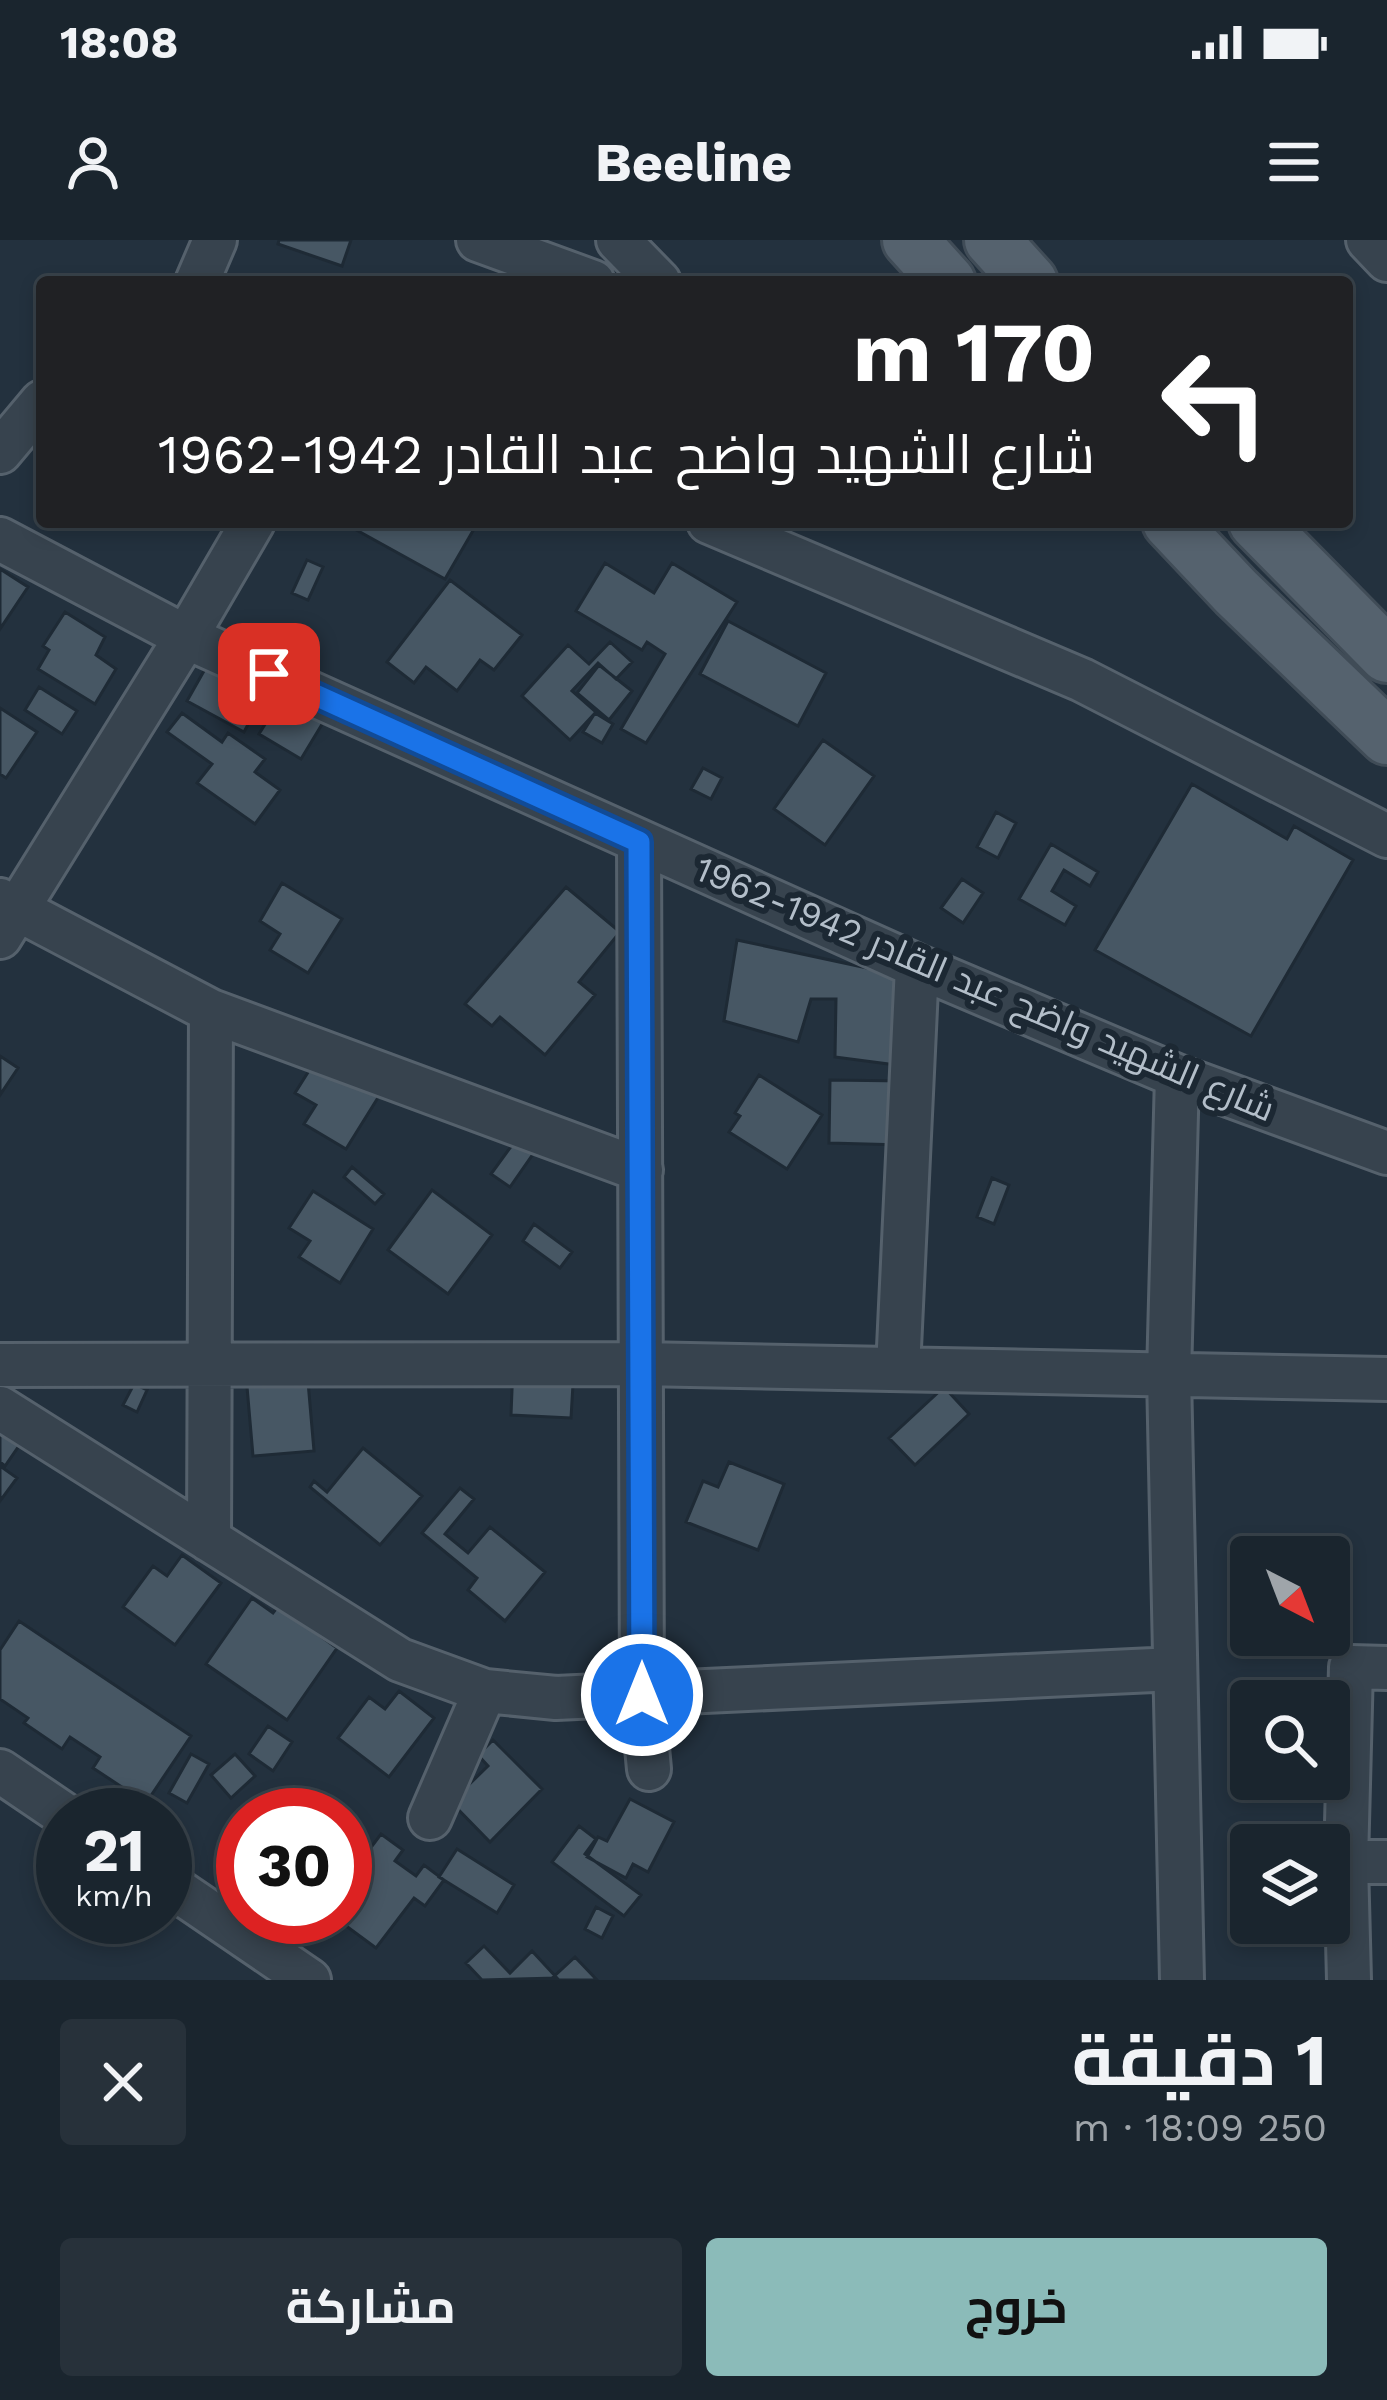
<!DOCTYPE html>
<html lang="ar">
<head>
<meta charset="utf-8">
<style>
	:root { --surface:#1a252e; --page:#27313a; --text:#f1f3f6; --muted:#9fa5aa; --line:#38424a; --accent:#8bbbb9 }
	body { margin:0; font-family:"Work Sans",Cairo,sans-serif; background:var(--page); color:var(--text); direction:rtl; height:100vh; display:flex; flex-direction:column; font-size:45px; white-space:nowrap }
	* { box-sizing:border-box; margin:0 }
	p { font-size:39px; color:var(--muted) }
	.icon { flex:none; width:66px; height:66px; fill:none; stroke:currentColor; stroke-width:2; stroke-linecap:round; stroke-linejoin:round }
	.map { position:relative; height:1740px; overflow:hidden; direction:ltr }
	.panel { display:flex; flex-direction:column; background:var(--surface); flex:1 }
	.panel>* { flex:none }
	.banner { position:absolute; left:36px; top:36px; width:1317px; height:252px; border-radius:12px; box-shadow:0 6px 18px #0003,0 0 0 3px var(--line); direction:rtl; background:#202124; color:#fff; overflow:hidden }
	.needle { width:78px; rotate:138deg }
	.fabs { position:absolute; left:1230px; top:1296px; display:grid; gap:24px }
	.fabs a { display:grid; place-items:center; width:120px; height:120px; border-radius:12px; background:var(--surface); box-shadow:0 6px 18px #0003,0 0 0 3px var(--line); font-size:60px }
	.speed { position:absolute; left:36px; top:1548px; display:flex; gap:24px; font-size:60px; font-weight:700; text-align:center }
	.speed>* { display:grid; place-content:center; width:156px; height:156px; border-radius:50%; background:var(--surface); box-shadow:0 6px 18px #0003,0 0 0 3px var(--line); line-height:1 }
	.speed small { font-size:30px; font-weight:400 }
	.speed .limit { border:18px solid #d22; background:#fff; color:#111 }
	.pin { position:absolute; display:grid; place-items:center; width:102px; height:102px; color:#fff; margin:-51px; border-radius:24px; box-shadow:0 6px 18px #0006 }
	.me { position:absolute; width:132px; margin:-66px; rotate:0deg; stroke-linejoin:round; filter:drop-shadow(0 0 9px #0008) }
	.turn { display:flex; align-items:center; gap:42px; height:252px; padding:0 60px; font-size:54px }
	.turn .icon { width:156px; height:156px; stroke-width:2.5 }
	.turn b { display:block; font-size:84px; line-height:102px }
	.round { display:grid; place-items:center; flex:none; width:126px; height:126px; border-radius:12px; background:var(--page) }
	.headline { display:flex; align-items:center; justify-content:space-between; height:204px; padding:0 60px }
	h1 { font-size:72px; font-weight:700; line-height:90px }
	.button { display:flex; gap:24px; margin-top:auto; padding:24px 60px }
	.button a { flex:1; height:138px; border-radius:12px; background:var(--accent); color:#111; font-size:48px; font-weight:700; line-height:138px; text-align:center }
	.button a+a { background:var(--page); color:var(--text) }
	.status { display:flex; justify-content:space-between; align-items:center; height:84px; padding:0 60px; background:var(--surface); direction:ltr }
	.status svg { height:33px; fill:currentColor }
	header { display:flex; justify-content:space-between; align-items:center; height:156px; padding:0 60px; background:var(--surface); font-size:54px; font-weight:700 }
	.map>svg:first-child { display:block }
</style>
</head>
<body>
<div class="status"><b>18:08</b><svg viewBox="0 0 49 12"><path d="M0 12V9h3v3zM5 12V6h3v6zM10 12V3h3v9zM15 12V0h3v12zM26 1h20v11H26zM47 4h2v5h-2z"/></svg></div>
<header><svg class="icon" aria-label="menu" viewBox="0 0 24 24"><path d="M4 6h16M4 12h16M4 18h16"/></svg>Beeline<svg class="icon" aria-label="person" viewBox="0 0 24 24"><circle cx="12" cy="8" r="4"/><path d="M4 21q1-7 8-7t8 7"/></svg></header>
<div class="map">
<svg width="1387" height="1740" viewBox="0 0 1387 1740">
	<rect width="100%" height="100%" fill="#23313e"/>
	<path fill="#475764" stroke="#1e2a35" stroke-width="3" d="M279 0H351L342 26 278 4Z
		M342 282H462L474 289 445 339Z
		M307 320 323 327 308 360 292 353Z
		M605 323 654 353 672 323 737 362 646 503 621 489 665 414 647 402 642 410 576 371Z
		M0 329 28 347 0 389Z
		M450 340 522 395 494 430 480 420 457 451 426 427 414 443 387 422Z
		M65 372 105 397 96 415 116 429 95 464 38 429 49 410 43 406Z
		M728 381 826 433 798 486 700 434Z
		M610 402 632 422 616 439 598 423 572 451 596 472 570 500 522 456 568 405 589 424Z
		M213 415 269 445 244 492 187 461Z
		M599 425 632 451 609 480 577 453Z
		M289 446 330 471 301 519 259 494Z
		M39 447 77 471 62 494 25 470Z
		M0 468 37 492 6 538 0 534Z
		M182 473 222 502 228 493 265 519 255 532 280 550 255 584 197 543 212 524 167 492Z
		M595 473 613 484 602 503 583 492Z
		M823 500 874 536 825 605 774 569Z
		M703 528 722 538 711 559 691 549Z
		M1192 544 1287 599 1294 586 1353 620 1251 796 1095 710Z
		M996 572 1016 583 998 618 977 607Z
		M1051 604 1098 632 1090 646 1064 630 1052 651 1076 666 1065 685 1019 659Z
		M962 639 983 653 963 683 941 668Z
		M282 643 342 679 308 733 270 710 280 694 260 681Z
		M566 647 620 692 579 742 595 755 545 815 500 777 492 786 465 764Z
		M737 700 909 737 904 826 835 817 836 759H811L798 802 724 781Z
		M0 816 18 828 0 855Z
		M317 818 379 856 346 909 304 884 316 865 295 853Z
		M759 835 822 875 787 929 729 892 740 876 735 873Z
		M830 840 905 841 903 905 829 903Z
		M515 901 533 914 510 947 491 934Z
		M352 927 384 954 375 964 344 937Z
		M992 938 1009 945 994 984 977 977Z
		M432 950 492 995 448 1054 388 1010Z
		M313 951 373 989 340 1043 299 1017 310 1001 289 988Z
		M534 984 572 1012 560 1028 523 1001Z
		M513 1125 574 1127 571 1178 511 1175Z
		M307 1130 314 1211 253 1216 246 1135Z
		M134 1144 147 1150 137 1172 123 1165Z
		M944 1147 969 1174 915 1225 889 1198Z
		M0 1189 25 1197 5 1226 0 1222Z
		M363 1208 422 1256 380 1305 310 1247 314 1241 327 1252Z
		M729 1222 784 1244 758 1310 686 1282 703 1241 718 1247Z
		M0 1226 17 1238 0 1261Z
		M460 1248 474 1259 445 1294 468 1313 490 1287 545 1332 505 1381 468 1350 477 1338 422 1293Z
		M182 1315 221 1343 175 1405 123 1367 153 1326 167 1336Z
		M252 1358 273 1373 282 1361 306 1378 302 1383 337 1408 287 1480 206 1424Z
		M19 1381 191 1496 146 1563 93 1528 100 1517 70 1497 62 1509 24 1483 28 1478 0 1459V1410Z
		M399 1451 434 1478 389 1537 338 1498 369 1457 385 1469Z
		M268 1486 292 1502 273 1531 249 1514Z
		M493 1500 542 1549 490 1602 451 1562 488 1526 478 1515Z
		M191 1514 209 1524 187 1563 169 1553Z
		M235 1514 255 1536 231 1558 211 1535Z
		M296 1558 313 1575H278Z
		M630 1559 674 1582 648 1632 633 1624 626 1638 587 1617 598 1597 607 1601Z
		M579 1586 596 1599 585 1614 641 1655 624 1676 552 1622Z
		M345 1590 366 1612 356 1622 345 1614Z
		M381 1594 403 1610 395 1621 416 1636 424 1625 444 1640 425 1666 414 1658 376 1708 334 1677H345V1655L360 1634 354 1630Z
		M457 1609 514 1645 497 1673 439 1637Z
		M596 1667 613 1676 602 1698 585 1689Z
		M484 1706 510 1733 532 1711 557 1738 482 1740 466 1723Z
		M575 1717 597 1740H550Z"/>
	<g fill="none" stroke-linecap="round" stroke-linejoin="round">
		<defs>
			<path id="minor" d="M478 0 593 42
				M618 0 659 42
				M1368 0 1387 20
				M197 42 215 0
				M0 212 42 162
				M709 282 1082 440 1387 596
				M0 299 186 397 917 726 1177 836 1387 913
				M639 601 642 1455 649 1529
				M0 660 211 771 641 930
				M0 697 186 397 253 282
				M1177 836 1169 1135 1182 1740
				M0 1125 641 1124 1387 1139
				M898 1129 917 726
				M0 1168 400 1420 485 1451 556 1458 1175 1429
				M209 1300 211 771
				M1387 1428 1351 1427 1346 1622H1387
				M0 1531 65 1575
				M430 1578 485 1451
				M1346 1622 1349 1740
				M165 1642 309 1740"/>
			<path id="major" d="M910 0 948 42
				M992 0 1030 42
				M1170 282 1236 352 1387 497
				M1256 282 1387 415"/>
		</defs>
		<use href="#minor" stroke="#55616c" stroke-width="48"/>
		<use href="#major" stroke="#404c57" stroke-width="60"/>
		<use href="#minor" stroke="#37434e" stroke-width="42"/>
		<use href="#major" stroke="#55626e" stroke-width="54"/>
	</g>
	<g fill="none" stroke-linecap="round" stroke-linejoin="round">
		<defs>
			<path id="route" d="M269 434 639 602 642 1455"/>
		</defs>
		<use href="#route" stroke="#114b97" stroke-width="30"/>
		<use href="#route" stroke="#1a73e8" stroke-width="21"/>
	</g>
	<g text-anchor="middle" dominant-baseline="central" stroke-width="12" stroke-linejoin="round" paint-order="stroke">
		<g font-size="36" fill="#b3bec9" stroke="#1c2833">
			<text transform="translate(985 749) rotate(23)">شارع الشهيد واضح عبد القادر 1942-1962</text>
		</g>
	</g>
</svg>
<div class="fabs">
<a><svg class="needle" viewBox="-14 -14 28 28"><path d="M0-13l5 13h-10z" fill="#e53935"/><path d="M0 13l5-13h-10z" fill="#9fa5aa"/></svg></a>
<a><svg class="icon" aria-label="search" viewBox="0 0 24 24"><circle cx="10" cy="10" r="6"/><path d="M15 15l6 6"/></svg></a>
<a><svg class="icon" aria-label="layers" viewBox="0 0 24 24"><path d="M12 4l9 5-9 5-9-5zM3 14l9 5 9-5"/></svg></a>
</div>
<div class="speed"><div>21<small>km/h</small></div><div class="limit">30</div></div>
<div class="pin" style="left:269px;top:434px;background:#d93025"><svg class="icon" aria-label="arrive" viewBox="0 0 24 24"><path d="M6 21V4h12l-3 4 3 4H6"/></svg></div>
<svg class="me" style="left:642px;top:1455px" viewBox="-20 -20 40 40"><circle r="17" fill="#1a73e8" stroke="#fff" stroke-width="3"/><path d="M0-11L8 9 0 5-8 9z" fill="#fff"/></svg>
<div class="banner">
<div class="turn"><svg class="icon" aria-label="left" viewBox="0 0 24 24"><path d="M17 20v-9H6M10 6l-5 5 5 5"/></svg><div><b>170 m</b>شارع الشهيد واضح عبد القادر 1942-1962</div></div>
</div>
</div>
<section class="panel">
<div class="headline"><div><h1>1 دقيقة</h1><p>250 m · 18:09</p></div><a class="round"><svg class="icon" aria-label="close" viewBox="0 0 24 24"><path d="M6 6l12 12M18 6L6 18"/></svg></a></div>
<div class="button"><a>خروج</a><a>مشاركة</a></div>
</section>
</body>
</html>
